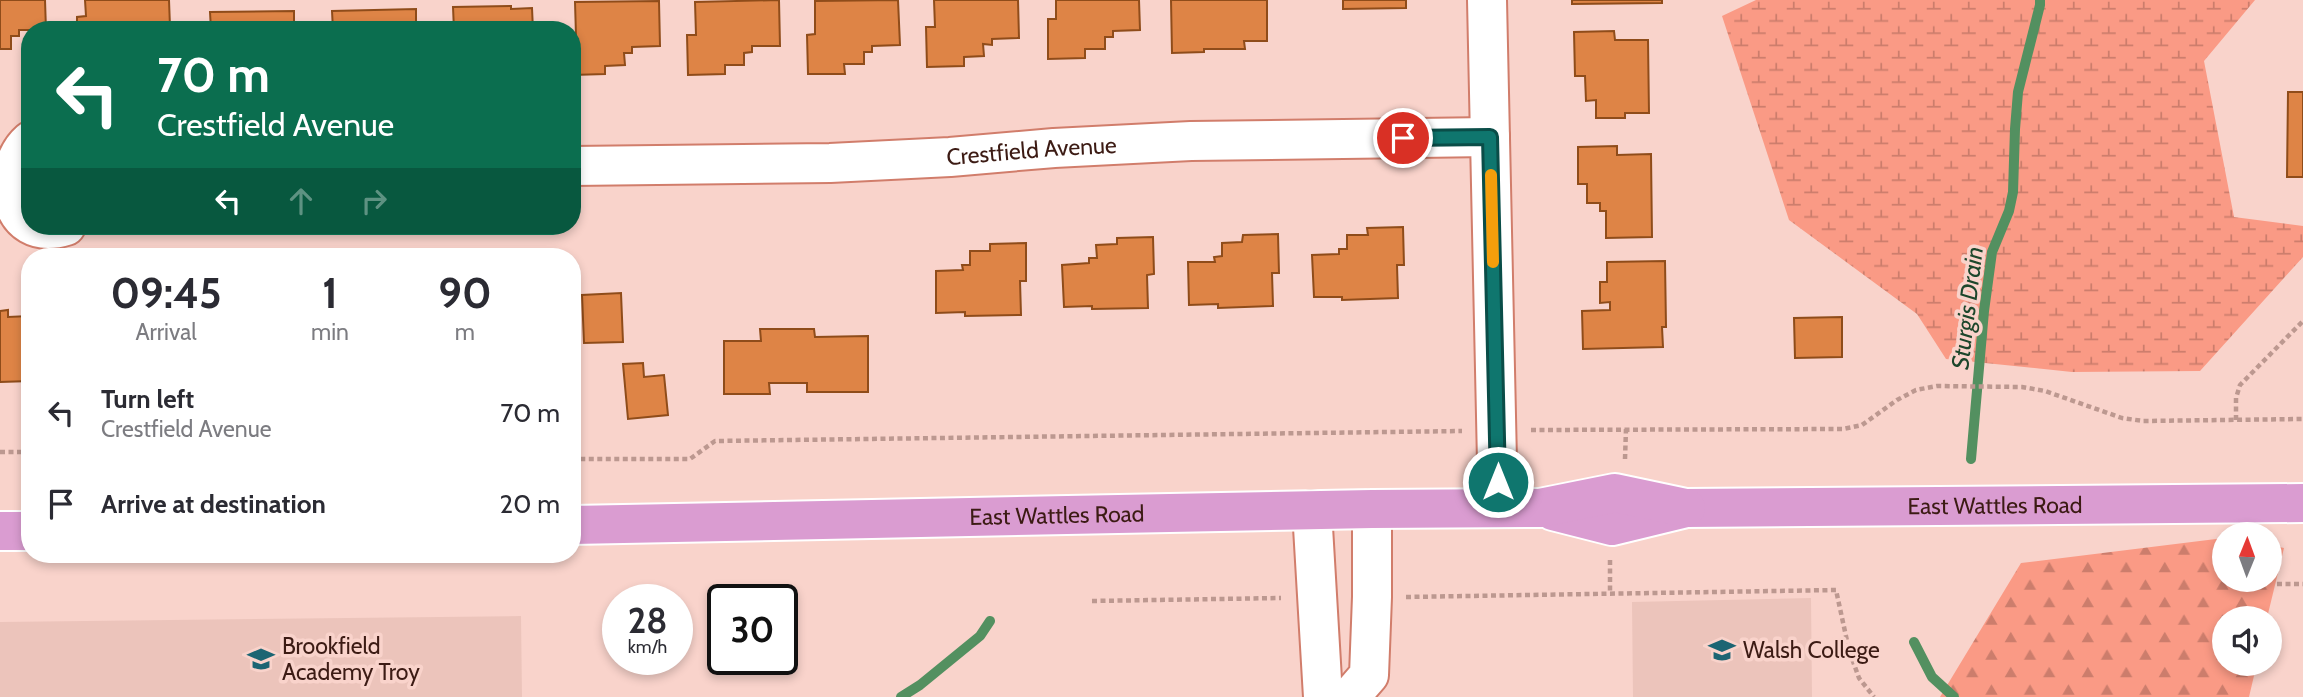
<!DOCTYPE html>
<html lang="en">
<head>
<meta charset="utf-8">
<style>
	:root { --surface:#fff; --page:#f7f7f7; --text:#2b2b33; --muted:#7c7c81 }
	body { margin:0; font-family:Cabin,sans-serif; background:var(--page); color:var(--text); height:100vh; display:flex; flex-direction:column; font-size:26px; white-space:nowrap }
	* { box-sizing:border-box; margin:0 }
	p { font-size:23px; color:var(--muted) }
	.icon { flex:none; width:38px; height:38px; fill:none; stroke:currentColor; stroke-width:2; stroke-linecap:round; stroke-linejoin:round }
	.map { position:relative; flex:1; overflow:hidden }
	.side { position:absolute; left:21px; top:248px; width:560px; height:315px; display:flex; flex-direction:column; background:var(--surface); border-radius:28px; box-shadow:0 4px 10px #0003 }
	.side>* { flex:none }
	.top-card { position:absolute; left:21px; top:21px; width:560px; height:214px; border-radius:28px; box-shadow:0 4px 10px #0003; background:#0b6e4f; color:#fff; overflow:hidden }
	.needle { width:46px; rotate:1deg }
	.buttons { position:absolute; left:2212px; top:522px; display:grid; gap:14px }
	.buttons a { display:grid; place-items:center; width:70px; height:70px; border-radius:50%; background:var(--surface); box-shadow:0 4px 10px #0003; font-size:35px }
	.speed { position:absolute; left:602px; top:584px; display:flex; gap:14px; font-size:35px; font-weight:700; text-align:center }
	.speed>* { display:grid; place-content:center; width:91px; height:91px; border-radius:50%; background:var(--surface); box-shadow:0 4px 10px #0003; line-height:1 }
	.speed small { font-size:18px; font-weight:400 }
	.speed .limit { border:4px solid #111; border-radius:10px; background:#fff; color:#111 }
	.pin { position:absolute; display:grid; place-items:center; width:60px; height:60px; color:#fff; margin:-30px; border:4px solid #fff; border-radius:50%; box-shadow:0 2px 7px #0007 }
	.me { position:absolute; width:77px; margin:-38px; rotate:0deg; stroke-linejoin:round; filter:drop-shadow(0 0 5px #0008) }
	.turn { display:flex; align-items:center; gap:24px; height:147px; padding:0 21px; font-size:32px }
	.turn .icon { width:91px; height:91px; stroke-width:2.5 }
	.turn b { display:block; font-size:49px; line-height:60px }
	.lanes { display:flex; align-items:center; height:66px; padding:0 21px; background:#0003; justify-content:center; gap:35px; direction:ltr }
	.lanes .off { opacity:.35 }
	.eta { display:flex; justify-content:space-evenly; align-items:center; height:119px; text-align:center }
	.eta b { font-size:42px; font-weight:700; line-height:49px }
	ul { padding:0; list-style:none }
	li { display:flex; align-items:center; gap:21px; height:91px; padding:0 21px }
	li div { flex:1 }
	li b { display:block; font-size:26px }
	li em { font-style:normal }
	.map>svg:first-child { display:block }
</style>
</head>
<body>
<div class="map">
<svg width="2303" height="697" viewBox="0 0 2303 697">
	<defs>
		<pattern id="forest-firs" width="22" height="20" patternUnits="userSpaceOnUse" patternTransform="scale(1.75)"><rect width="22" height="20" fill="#fa9a85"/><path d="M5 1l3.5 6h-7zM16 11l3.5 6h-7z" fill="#cc7d6c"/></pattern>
		<pattern id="wetland-marsh" width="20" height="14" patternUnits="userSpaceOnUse" patternTransform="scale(1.75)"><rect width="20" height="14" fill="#fa9a85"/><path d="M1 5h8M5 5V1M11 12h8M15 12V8" fill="none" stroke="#cc7d6c"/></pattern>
	</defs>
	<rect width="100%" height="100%" fill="#f9d3cb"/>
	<path fill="#ecc4bb" d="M1811 598 1812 697H1633L1632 602Z
		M521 616 522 697H0V622Z"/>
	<path fill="url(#forest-firs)" d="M2224 538V579H2270V545L2284 548 2267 618H2224V663H2257L2249 697H1940L2021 563Z"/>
	<path fill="url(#wetland-marsh)" d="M1756 0H2255L2204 61 2234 217 2303 226V257L2200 371 2072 372 1946 359 1917 314 1789 220 1722 16Z"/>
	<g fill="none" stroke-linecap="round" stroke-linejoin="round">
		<path stroke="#539060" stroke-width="10" d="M1971 459 1984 311 1992 252 2009 211 2013 192 2015 129 2018 92 2040 5V0
			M1914 642 1932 677 1954 697
			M901 697 920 685 980 636 990 621"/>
	</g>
	<path fill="#de8446" stroke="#8f4c1a" stroke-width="2" d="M0 0H45L46 30H19V36H11V49H0Z
		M85 0H169L170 27 142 28V30H77V17L86 16Z
		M779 0 780 46H752V52L744 53V65H725V74L688 75 687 35H696L695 2Z
		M898 0 900 45 872 46V52H864V64H844L845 74H808L807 35 815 34V1Z
		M934 0H1018L1019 38 992 39V45L983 44 984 56 964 57V66L927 67 926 27H935Z
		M1056 0H1139L1140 30 1113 31V37H1105V49H1085V58L1048 59V19H1056Z
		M1171 0H1267V41H1244L1245 49H1204V52L1172 53Z
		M1343 0H1406V8L1343 9Z
		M1572 0H1662V3L1572 4Z
		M659 1 660 46 632 47V53H624L625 65 605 66V74L572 75V36H576L575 2Z
		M511 6V9L532 8 533 30H454L453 7Z
		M416 9V30H333L332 11Z
		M294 11V30H211L210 12Z
		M1614 31 1615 40H1648L1649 113H1625V118H1596V100L1586 101 1585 76H1575L1574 32Z
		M2288 92H2303V177H2287Z
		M1617 146V155L1651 154 1652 237 1606 238V211H1600V203H1587V184H1578V147Z
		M1403 227 1404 265H1397L1398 298 1342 300V297H1314L1312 255 1339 254V249H1347V235H1368L1367 228Z
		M1278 234 1279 273H1272L1273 306 1218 308V304L1189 305 1188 262H1215L1214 257 1222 256V243L1242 242 1243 235Z
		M1153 237 1154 274 1147 275 1148 308 1092 309V306L1064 307 1062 265 1089 263V258H1097L1096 245 1117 244V238Z
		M1026 243V281H1020L1021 315 965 316V312L936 313V271L963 270 962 265H970V251H990V244Z
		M537 252V257H502V253Z
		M1665 261 1666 327H1662L1663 347 1583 349 1582 311 1610 310V302L1600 303V282H1607V262Z
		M621 293 623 342 584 343 582 295Z
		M8 310V317L29 316 30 381 0 382V311Z
		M1842 317V357L1795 358 1794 318Z
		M760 329H814L815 337 868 336V392H807V383H769L770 394H724V341H761Z
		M643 363 644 377 664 375 668 415 628 419 623 364Z"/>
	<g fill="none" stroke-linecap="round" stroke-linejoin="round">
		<defs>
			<g id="minor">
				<path d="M1487 0 1498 508"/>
				<path d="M30 141C0 167 4 245 66 226"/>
				<path id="s1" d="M572 166 830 163 950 157 1054 148 1191 141 1490 137"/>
				<path d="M1312 510 1323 697"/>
				<path d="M1350 697 1369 675 1372 597V509"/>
			</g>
			<g id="major">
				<path id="s2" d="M1553 511 1612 526 1686 508 2303 503"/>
				<path id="s3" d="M572 525 1372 509 1540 508 1615 493 1686 508"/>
				<path d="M0 531H30"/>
			</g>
		</defs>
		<use href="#minor" stroke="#d17d6b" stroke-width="42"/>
		<use href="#major" stroke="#fff" stroke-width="42"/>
		<path stroke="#bc9890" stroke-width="4.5" stroke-dasharray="5 3.5" stroke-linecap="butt" d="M2236 420V398L2240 385 2303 321
			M1531 430 1843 429 1862 425 1897 400 1916 390 1937 386 2022 387 2045 391 2122 418 2143 421 2303 419
			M0 452H30
			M572 457 581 459H690L715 441 1462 431
			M1625 459 1626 429
			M1610 560V594
			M2277 584H2303
			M1406 597 1836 590 1849 650 1859 678 1874 697
			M1092 601 1281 598"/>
		<use href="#minor" stroke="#fff" stroke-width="38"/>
		<use href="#major" stroke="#da9cd1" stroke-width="38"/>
	</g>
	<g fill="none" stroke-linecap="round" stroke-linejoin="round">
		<defs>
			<path id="route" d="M1403 138 1490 137 1498 482"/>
		</defs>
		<use href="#route" stroke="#0a4d48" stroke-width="18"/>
		<use href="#route" stroke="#0f766e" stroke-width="12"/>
		<path stroke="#f59e0b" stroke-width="12" d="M1491 175 1493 262"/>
	</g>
	<defs>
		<symbol id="university-bare" viewBox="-9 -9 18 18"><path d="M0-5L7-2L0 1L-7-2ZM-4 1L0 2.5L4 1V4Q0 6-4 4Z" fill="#1c6573" stroke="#f9d3cb" stroke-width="2.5" paint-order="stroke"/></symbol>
		<symbol id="school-bare" viewBox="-9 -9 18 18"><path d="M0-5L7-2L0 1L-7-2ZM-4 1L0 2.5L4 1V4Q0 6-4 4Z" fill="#1c6573" stroke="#f9d3cb" stroke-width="2.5" paint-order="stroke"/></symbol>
	</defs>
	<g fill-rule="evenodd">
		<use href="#university-bare" x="1703" y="631" width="38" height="38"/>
		<use href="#school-bare" x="242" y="640" width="38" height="38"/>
	</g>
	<g text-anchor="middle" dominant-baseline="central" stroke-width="7" stroke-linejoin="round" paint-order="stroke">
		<g font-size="23" fill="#3c1b14" stroke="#f9d3cb">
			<text stroke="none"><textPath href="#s1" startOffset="460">Crestfield Avenue</textPath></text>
			<text stroke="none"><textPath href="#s2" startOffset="446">East Wattles Road</textPath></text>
			<text stroke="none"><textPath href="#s3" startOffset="485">East Wattles Road</textPath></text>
		</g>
		<g font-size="23" fill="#3c1b14" stroke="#f9d3cb" text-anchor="start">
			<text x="282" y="646">Brookfield<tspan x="282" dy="26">Academy Troy</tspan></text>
			<text x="1743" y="650">Walsh College</text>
		</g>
		<g font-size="24" font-style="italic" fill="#1c462b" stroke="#f9d3cb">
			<text transform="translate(1967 308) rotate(-83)">Sturgis Drain</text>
		</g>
	</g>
</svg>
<div class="buttons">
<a><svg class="needle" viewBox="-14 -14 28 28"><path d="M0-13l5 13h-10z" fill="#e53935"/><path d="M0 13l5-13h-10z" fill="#7c7c81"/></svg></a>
<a><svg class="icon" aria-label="sound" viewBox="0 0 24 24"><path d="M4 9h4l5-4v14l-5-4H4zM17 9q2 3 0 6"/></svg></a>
</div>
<div class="speed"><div>28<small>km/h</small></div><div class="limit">30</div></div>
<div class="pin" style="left:1403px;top:138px;background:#d93025"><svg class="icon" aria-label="arrive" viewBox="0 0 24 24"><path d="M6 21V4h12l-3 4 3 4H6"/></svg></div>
<svg class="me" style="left:1498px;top:482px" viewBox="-20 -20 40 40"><circle r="17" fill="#0f766e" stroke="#fff" stroke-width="3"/><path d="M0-11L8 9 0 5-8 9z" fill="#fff"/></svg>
<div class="top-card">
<div class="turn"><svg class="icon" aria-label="left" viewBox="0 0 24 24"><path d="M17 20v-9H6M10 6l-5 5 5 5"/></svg><div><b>70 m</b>Crestfield Avenue</div></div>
<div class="lanes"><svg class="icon" aria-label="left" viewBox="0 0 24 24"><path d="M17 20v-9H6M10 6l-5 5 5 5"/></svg><svg class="icon off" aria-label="ahead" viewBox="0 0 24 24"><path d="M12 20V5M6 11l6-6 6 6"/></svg><svg class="icon off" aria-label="right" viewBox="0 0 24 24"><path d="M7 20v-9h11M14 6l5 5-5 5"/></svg></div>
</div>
<section class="side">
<div class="eta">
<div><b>09:45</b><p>Arrival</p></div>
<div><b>1</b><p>min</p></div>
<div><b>90</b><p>m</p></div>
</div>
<ul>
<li><svg class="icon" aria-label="left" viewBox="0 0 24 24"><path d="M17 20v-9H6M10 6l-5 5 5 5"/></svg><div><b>Turn left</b><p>Crestfield Avenue</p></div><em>70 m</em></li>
<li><svg class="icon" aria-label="arrive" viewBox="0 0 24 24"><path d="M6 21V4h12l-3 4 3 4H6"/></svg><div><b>Arrive at destination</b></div><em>20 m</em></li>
</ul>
</section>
</div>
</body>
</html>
